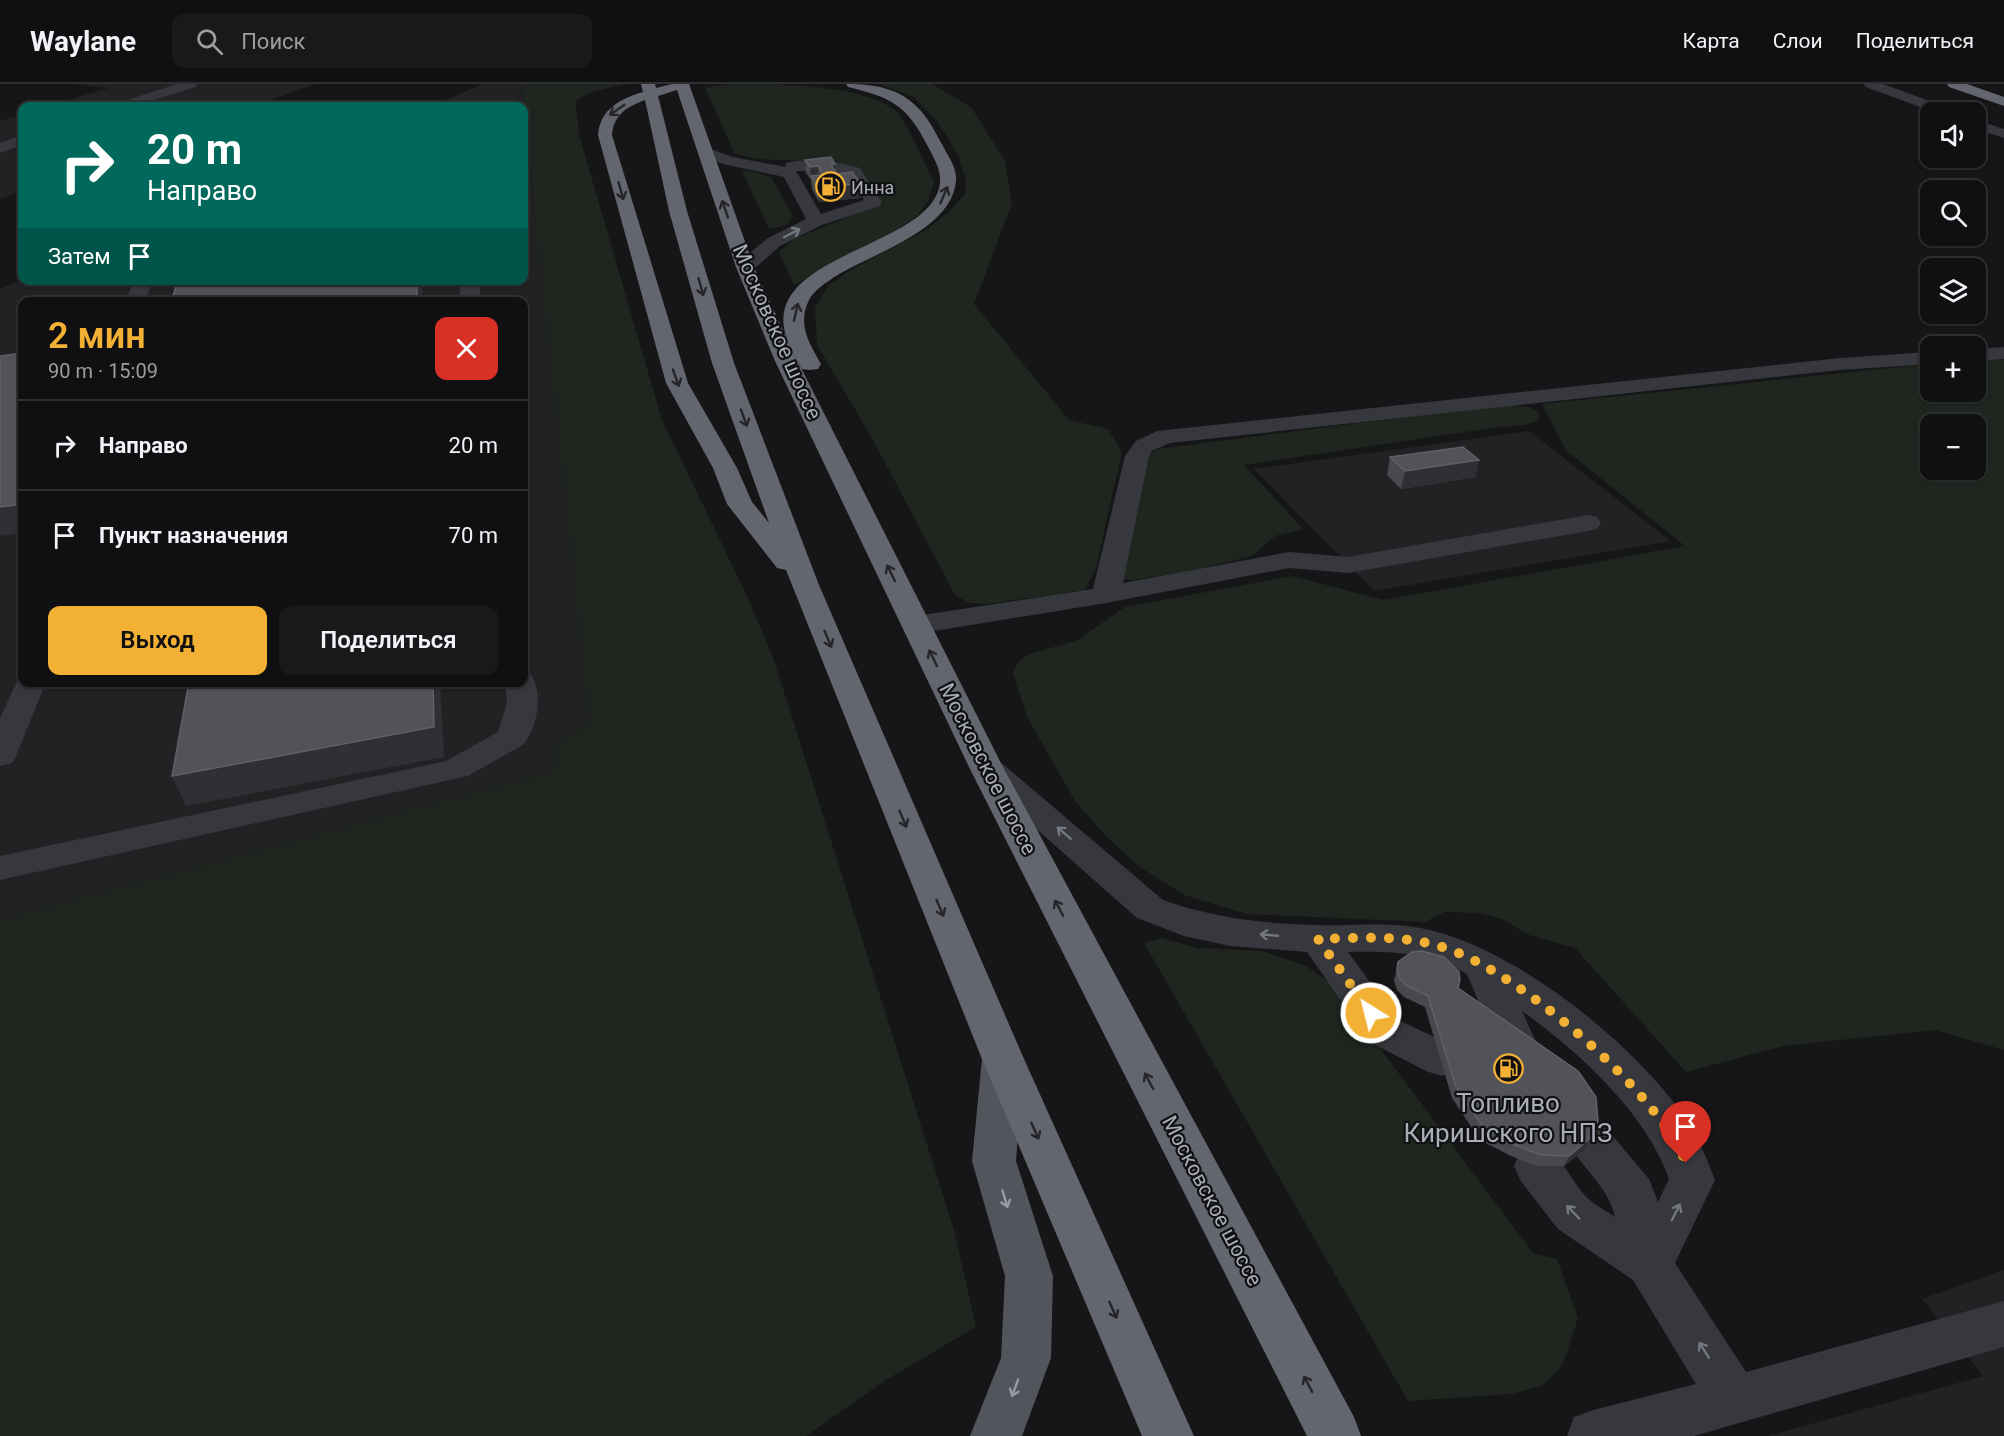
<!DOCTYPE html>
<html lang="ru">
<head>
<meta charset="utf-8">
<style>
	:root { --surface:#101012; --page:#19191b; --text:#f1f3f6; --muted:#9c9d9f; --line:#303032; --accent:#f2b134 }
	body { margin:0; font-family:Roboto,sans-serif; background:var(--page); color:var(--text); height:100vh; display:flex; flex-direction:column; font-size:22px; white-space:nowrap }
	* { box-sizing:border-box; margin:0 }
	p { font-size:20px; color:var(--muted) }
	.icon { flex:none; width:33px; height:33px; fill:none; stroke:currentColor; stroke-width:2; stroke-linecap:round; stroke-linejoin:round }
	.map { position:relative; flex:1; overflow:hidden }
	.details { position:absolute; left:18px; top:213px; width:510px; height:390px; display:flex; flex-direction:column; background:var(--surface); border-radius:12px; box-shadow:0 2px 4px #0004,0 0 0 2px var(--line) }
	.details>* { flex:none }
	.banner { position:absolute; left:18px; top:18px; width:510px; height:183px; border-radius:12px; box-shadow:0 2px 4px #0004,0 0 0 2px var(--line); background:#00695c; color:#fff; overflow:hidden }
	.buttons { position:absolute; left:1920px; top:18px; display:grid; gap:12px }
	.buttons a { display:grid; place-items:center; width:66px; height:66px; border-radius:12px; background:var(--surface); box-shadow:0 2px 4px #0004,0 0 0 2px var(--line); font-size:30px }
	.pin { position:absolute; display:grid; place-items:center; width:51px; height:51px; color:#fff; margin:-62px -26px; border-radius:50% 50% 50% 0; rotate:-45deg; box-shadow:0 0 6px #0007 }
	.pin .icon { rotate:45deg }
	.me { position:absolute; width:66px; margin:-33px; rotate:324deg; stroke-linejoin:round; filter:drop-shadow(0 0 4px #0008) }
	.turn { display:flex; align-items:center; gap:21px; height:126px; padding:0 30px; font-size:27px }
	.turn .icon { width:78px; height:78px; stroke-width:2.5 }
	.turn b { display:block; font-size:42px; line-height:51px }
	.then { display:flex; align-items:center; height:57px; padding:0 30px; background:#0003; gap:12px; font-size:22px }
	.round { display:grid; place-items:center; flex:none; width:63px; height:63px; border-radius:12px; background:var(--page) }
	.summary { display:flex; align-items:center; justify-content:space-between; height:102px; padding:0 30px }
	h1 { font-size:36px; font-weight:600; line-height:45px; color:var(--accent) }
	.action { display:flex; gap:12px; margin-top:auto; padding:12px 30px }
	.action a { flex:1; height:69px; border-radius:12px; background:var(--accent); color:#111; font-size:24px; font-weight:600; line-height:69px; text-align:center }
	.action a+a { background:var(--page); color:var(--text) }
	ul { padding:0; list-style:none }
	li { display:flex; align-items:center; gap:18px; height:90px; padding:0 30px; border-top:2px solid var(--line) }
	li div { flex:1 }
	li b { display:block; font-size:22px }
	li em { font-style:normal }
	header { display:flex; align-items:center; gap:36px; box-sizing:border-box; height:84px; padding:0 30px; background:var(--surface); border-bottom:2px solid var(--line) }
	header strong { font-size:28px }
	nav { display:flex; gap:33px; margin-inline-start:auto; font-size:21px }
	.search { width:420px; height:54px; background:var(--page); display:flex; align-items:center; gap:15px; box-sizing:border-box; padding:0 21px; border-radius:12px; color:var(--muted); font-size:22px }
	.map>svg:first-child { display:block }
</style>
</head>
<body>
<header>
<strong>Waylane</strong>
<div class="search"><svg class="icon" aria-label="search" viewBox="0 0 24 24"><circle cx="10" cy="10" r="6"/><path d="M15 15l6 6"/></svg>Поиск</div>
<nav><a>Карта</a><a>Слои</a><a>Поделиться</a></nav>
</header>
<div class="map">
<svg width="2004" height="1352" viewBox="0 0 2004 1352">
	<rect width="100%" height="100%" fill="#161618"/>
	<path fill="#222225" fill-rule="evenodd" d="M77 0H315L254 22H48L109 4Z
		M484 0H521L523 22H431Z
		M524 26 590 640 557 659 553 688 0 836V205L22 195 524 196ZM22 218H524V598H22Z
		M22 30V107L0 115V37Z
		M1529 347 1671 457 1374 507 1254 385Z
		M2004 1186V1352H1768L1983 1292 1922 1215Z"/>
	<path fill="#1e261f" fill-rule="evenodd" d="M521 0H626L590 8 575 18 580 54 662 336 747 512 774 576 954 1146 976 1243 886 1296 806 1352H0V836L553 688 557 659 590 640Z
		M733 0C777 0 866 0 897 28 910 44 923 77 934 97L928 117 918 131 897 146 794 201 779 168 794 155 883 119 856 83 829 78 757 75 734 69 705 3Z
		M879 0H932L971 23 1005 77 1012 119 974 220 1069 336 1108 345 1122 368 1096 484 1085 506 988 520 969 519 955 511 873 356 817 261 815 223 828 202 852 185 926 146 949 128 965 110 966 96 958 71 937 37 914 13Z
		M742 87H752L771 93 793 132 787 141 769 145Z
		M2004 276V966L1935 946 1783 962 1686 988 1575 864 1526 850 1505 836 1479 829 1444 828 1425 838 1246 830 1184 811 1137 781 1104 750 1075 717 1027 633 1013 589 1018 578 1029 570 1076 557 1125 523 1292 492 1384 516 1685 462 1566 366 1542 320 1930 280V308H1976V277ZM1930 340H1976V386H1930Z
		M1507 320 1529 323 1539 329 1538 337 1524 341 1492 344 1244 381 1303 445 1275 452 1252 472 1185 488 1133 496 1117 494 1146 373 1157 365Z
		M1161 854 1198 864 1263 867 1306 882 1332 900 1534 1170 1557 1175 1578 1234 1563 1280 1544 1301 1511 1310 1408 1317 1144 859Z"/>
	<g fill="none" stroke-linecap="round" stroke-linejoin="round">
		<path fill="#37383d" fill-rule="evenodd" d="M177 0H197L195 3 135 22H116L118 19Z
			M1864 0H1883L1951 25 1953 28H1934L1866 3Z
			M1976 36 2004 45V54L1976 45Z
			M22 51V61L0 69V59Z
			M705 63 733 73 785 83 786 79C809 73 837 78 860 84L882 118 880 122 822 141 780 162 752 187H738L736 183 738 179 768 154 806 135 784 93 723 80 700 71 697 68 700 65ZM796 87H824L848 91 864 116 821 130Z
			M134 196H153L145 218H125Z
			M460 196H480V218H460Z
			M2004 263V275L1976 277V265Z
			M1930 268V280L1840 286 1170 359 1152 367 1149 372 1123 499 1289 468 1348 473 1588 431 1597 433 1601 439 1597 445 1588 447 1348 489 1289 484 1106 519 916 550 906 547 901 541 906 535 916 532 1093 505 1125 372 1136 357 1157 347 1840 274Z
			M524 590 531 591C544 611 537 642 524 660L468 692 0 796V772L446 677 498 648 507 619 505 598H524Z
			M20 591H22V598H46L16 672 12 679 0 682V634Z
			M986 672 998 676 1163 816C1213 834 1266 840 1319 841 1351 842 1382 838 1414 843 1504 856 1624 951 1678 1024 1695 1046 1705 1070 1715 1096L1675 1179 1746 1288 2004 1217V1263L1694 1352H1567L1574 1333 1593 1326 1696 1300 1633 1196 1558 1145 1520 1096 1514 1082 1520 1068C1562 1054 1565 1095 1591 1117 1598 1123 1608 1128 1615 1133 1609 1103 1581 1084 1568 1057L1574 1044 1590 1039 1606 1044 1649 1095 1658 1118 1669 1095C1647 1030 1578 967 1522 927L1535 956 1529 967 1514 972 1499 967 1467 890C1430 868 1390 867 1348 868L1398 936 1456 963 1462 975 1456 987 1441 992 1426 987 1370 958 1307 868 1230 862 1184 852 1137 834 974 690 969 683 974 676Z"/>
		<path fill="#53555c" fill-rule="evenodd" d="M1003 958 1018 963 1024 975 1016 1077 1053 1192 1051 1274 1022 1352H970L1001 1274 1005 1192 972 1077 982 975 988 963Z"/>
		<path fill="#63666e" fill-rule="evenodd" d="M641 0H655L656 4 672 0H689L754 183 787 255C755 167 944 164 940 93 939 81 931 69 926 59 906 20 889 13 848 3L846 0C875 0 901 4 921 27 930 37 936 50 943 62 948 72 957 84 956 96 953 146 873 169 836 192 827 198 814 206 809 216 797 240 809 259 821 280L818 285 810 286 802 285 791 264 1003 683 1354 1333 1361 1352H1307L969 683 775 277 736 183 677 6 658 12 687 127 734 279 819 501 1024 975 1194 1352H1142L982 975 786 486 777 484 727 420 713 384 666 299 598 51C600 25 620 15 643 8ZM645 16 669 127 712 279 769 439 752 418 737 384 688 299 612 51C614 30 627 23 645 16Z
			M1947 0H1967L2004 13V22L1949 3Z"/>
	</g>
	<path fill="#47494d" d="M805 76 835 80 836 88 837 90 861 100V114L819 118 812 105 811 96 806 89Z
		M1390 373 1479 376 1475 393 1401 405 1387 391Z
		M1398 878 1458 904 1590 1057 1583 1067 1564 1082H1536L1511 1072 1480 1056 1452 1014 1425 923 1404 913 1397 906 1394 897Z"/>
	<path fill="#2f3033" d="M835 80 836 93 831 81Z
		M818 82 819 95 811 92V96L810 83Z
		M861 100V114L819 118 818 104Z
		M417 196H422L423 218H417Z
		M1479 376 1475 393 1401 405 1405 387Z
		M22 420V449L0 452V423Z
		M433 598H440L444 673 186 722 172 692Z
		M1595 1046 1590 1057 1583 1067 1564 1082 1569 1072Z"/>
	<path fill="#525359" stroke="#5f6168" stroke-width="1.5" d="M831 73 835 80 831 81 837 90 852 88 861 100 818 104 811 92 823 91 818 82 810 83 805 76Z
		M178 196H417V218H171Z
		M22 269V420L0 423V272Z
		M1463 363 1479 376 1405 387 1390 373Z
		M189 598H433L434 643 172 692Z
		M1422 867 1444 873 1459 888 1460 896 1458 904 1578 987 1596 1013 1598 1037 1595 1046 1588 1056 1569 1072 1541 1071 1515 1061 1484 1045 1456 1003 1428 912 1407 902 1400 895 1397 886 1398 878 1412 868Z"/>
	<defs><path id="oneway-shaft" d="M-6 0H5M1.5-3L5.5 0L1.5 3" fill="none" stroke-width="1.6" stroke-linecap="round" stroke-linejoin="round" transform="scale(1.5)"/></defs>
	<g stroke="#26262a">
		<use href="#oneway-shaft" transform="translate(617 26) rotate(145)"/>
		<use href="#oneway-shaft" transform="translate(621 107) rotate(74)"/>
		<use href="#oneway-shaft" transform="translate(944 111) rotate(-67)"/>
		<use href="#oneway-shaft" transform="translate(725 125) rotate(-109)"/>
		<use href="#oneway-shaft" transform="translate(701 203) rotate(74)"/>
		<use href="#oneway-shaft" transform="translate(796 228) rotate(-77)"/>
		<use href="#oneway-shaft" transform="translate(676 294) rotate(70)"/>
		<use href="#oneway-shaft" transform="translate(744 334) rotate(70)"/>
		<use href="#oneway-shaft" transform="translate(891 489) rotate(-116)"/>
		<use href="#oneway-shaft" transform="translate(828 555) rotate(67)"/>
		<use href="#oneway-shaft" transform="translate(933 574) rotate(-116)"/>
		<use href="#oneway-shaft" transform="translate(903 735) rotate(67)"/>
		<use href="#oneway-shaft" transform="translate(940 824) rotate(67)"/>
		<use href="#oneway-shaft" transform="translate(1059 824) rotate(-118)"/>
		<use href="#oneway-shaft" transform="translate(1149 997) rotate(-118)"/>
		<use href="#oneway-shaft" transform="translate(1035 1047) rotate(66)"/>
		<use href="#oneway-shaft" transform="translate(1113 1226) rotate(66)"/>
		<use href="#oneway-shaft" transform="translate(1308 1300) rotate(-118)"/>
	</g>
	<g stroke="#757881">
		<use href="#oneway-shaft" transform="translate(792 149) rotate(-28)"/>
		<use href="#oneway-shaft" transform="translate(1064 749) rotate(-139)"/>
		<use href="#oneway-shaft" transform="translate(1269 851) rotate(-175)"/>
		<use href="#oneway-shaft" transform="translate(1573 1128) rotate(-134)"/>
		<use href="#oneway-shaft" transform="translate(1676 1128) rotate(-63)"/>
		<use href="#oneway-shaft" transform="translate(1704 1266) rotate(-122)"/>
	</g>
	<g stroke="#979ba6">
		<use href="#oneway-shaft" transform="translate(1005 1115) rotate(73)"/>
		<use href="#oneway-shaft" transform="translate(1015 1304) rotate(110)"/>
	</g>
	<g fill="none" stroke-linecap="round" stroke-linejoin="round">
		<path stroke="#f2b134" stroke-width="10" stroke-dasharray="0 18" d="M1371 929 1318 855C1360 854 1404 850 1445 864 1518 887 1658 1008 1686 1079"/>
	</g>
	<defs>
		<symbol id="fuel-ring" viewBox="-11 -11 22 22"><circle r="9.5" fill="#111113" stroke="#f2b134" stroke-width="1.5"/><path d="M-5.5-6h7V0h2V4h1.3V-2.5L3-4.5l.8-.8L6-3V5H2.5V1h-1V6h-7ZM-4.2-4.7v3.2H.2V-4.7Z" fill="#f2b134"/></symbol>
	</defs>
	<g fill-rule="evenodd">
		<use href="#fuel-ring" x="814" y="86" width="33" height="33"/>
		<use href="#fuel-ring" x="1492" y="968" width="33" height="33"/>
	</g>
	<g text-anchor="middle" dominant-baseline="central" stroke-width="4.5" stroke-linejoin="round" paint-order="stroke">
		<g font-size="18" fill="#a8adb8" stroke="#111113" text-anchor="start">
			<text x="851" y="103">Инна</text>
		</g>
		<g font-size="21" fill="#a8adb8" stroke="#111113">
			<text transform="translate(777 248) rotate(66)">Московское шоссе</text>
			<text transform="translate(988 685) rotate(63)">Московское шоссе</text>
			<text transform="translate(1212 1117) rotate(62)">Московское шоссе</text>
		</g>
		<g font-size="26" fill="#a8adb8" stroke="#111113">
			<text x="1508" y="1019">Топливо<tspan x="1508" dy="30">Киришского НПЗ</tspan></text>
		</g>
	</g>
</svg>
<div class="buttons">
<a><svg class="icon" aria-label="sound" viewBox="0 0 24 24"><path d="M4 9h4l5-4v14l-5-4H4zM17 9q2 3 0 6"/></svg></a>
<a><svg class="icon" aria-label="search" viewBox="0 0 24 24"><circle cx="10" cy="10" r="6"/><path d="M15 15l6 6"/></svg></a>
<a><svg class="icon" aria-label="layers" viewBox="0 0 24 24"><path d="M12 4l9 5-9 5-9-5zM3 14l9 5 9-5"/></svg></a>
<a>+</a>
<a>−</a>
</div>
<div class="pin" style="left:1686px;top:1079px;background:#d93025"><svg class="icon" aria-label="arrive" viewBox="0 0 24 24"><path d="M6 21V4h12l-3 4 3 4H6"/></svg></div>
<svg class="me" style="left:1371px;top:929px" viewBox="-20 -20 40 40"><circle r="17" fill="#f2b134" stroke="#fff" stroke-width="3"/><path d="M0-11L8 9 0 5-8 9z" fill="#fff"/></svg>
<div class="banner">
<div class="turn"><svg class="icon" aria-label="right" viewBox="0 0 24 24"><path d="M7 20v-9h11M14 6l5 5-5 5"/></svg><div><b>20 m</b>Направо</div></div>
<div class="then">Затем<svg class="icon" aria-label="arrive" viewBox="0 0 24 24"><path d="M6 21V4h12l-3 4 3 4H6"/></svg></div>
</div>
<section class="details">
<div class="summary"><div><h1>2 мин</h1><p>90 m · 15:09</p></div><a class="round" style="background:#d93025;color:#fff"><svg class="icon" aria-label="close" viewBox="0 0 24 24"><path d="M6 6l12 12M18 6L6 18"/></svg></a></div>
<ul>
<li><svg class="icon" aria-label="right" viewBox="0 0 24 24"><path d="M7 20v-9h11M14 6l5 5-5 5"/></svg><div><b>Направо</b></div><em>20 m</em></li>
<li><svg class="icon" aria-label="arrive" viewBox="0 0 24 24"><path d="M6 21V4h12l-3 4 3 4H6"/></svg><div><b>Пункт назначения</b></div><em>70 m</em></li>
</ul>
<div class="action"><a>Выход</a><a>Поделиться</a></div>
</section>
</div>
</body>
</html>
